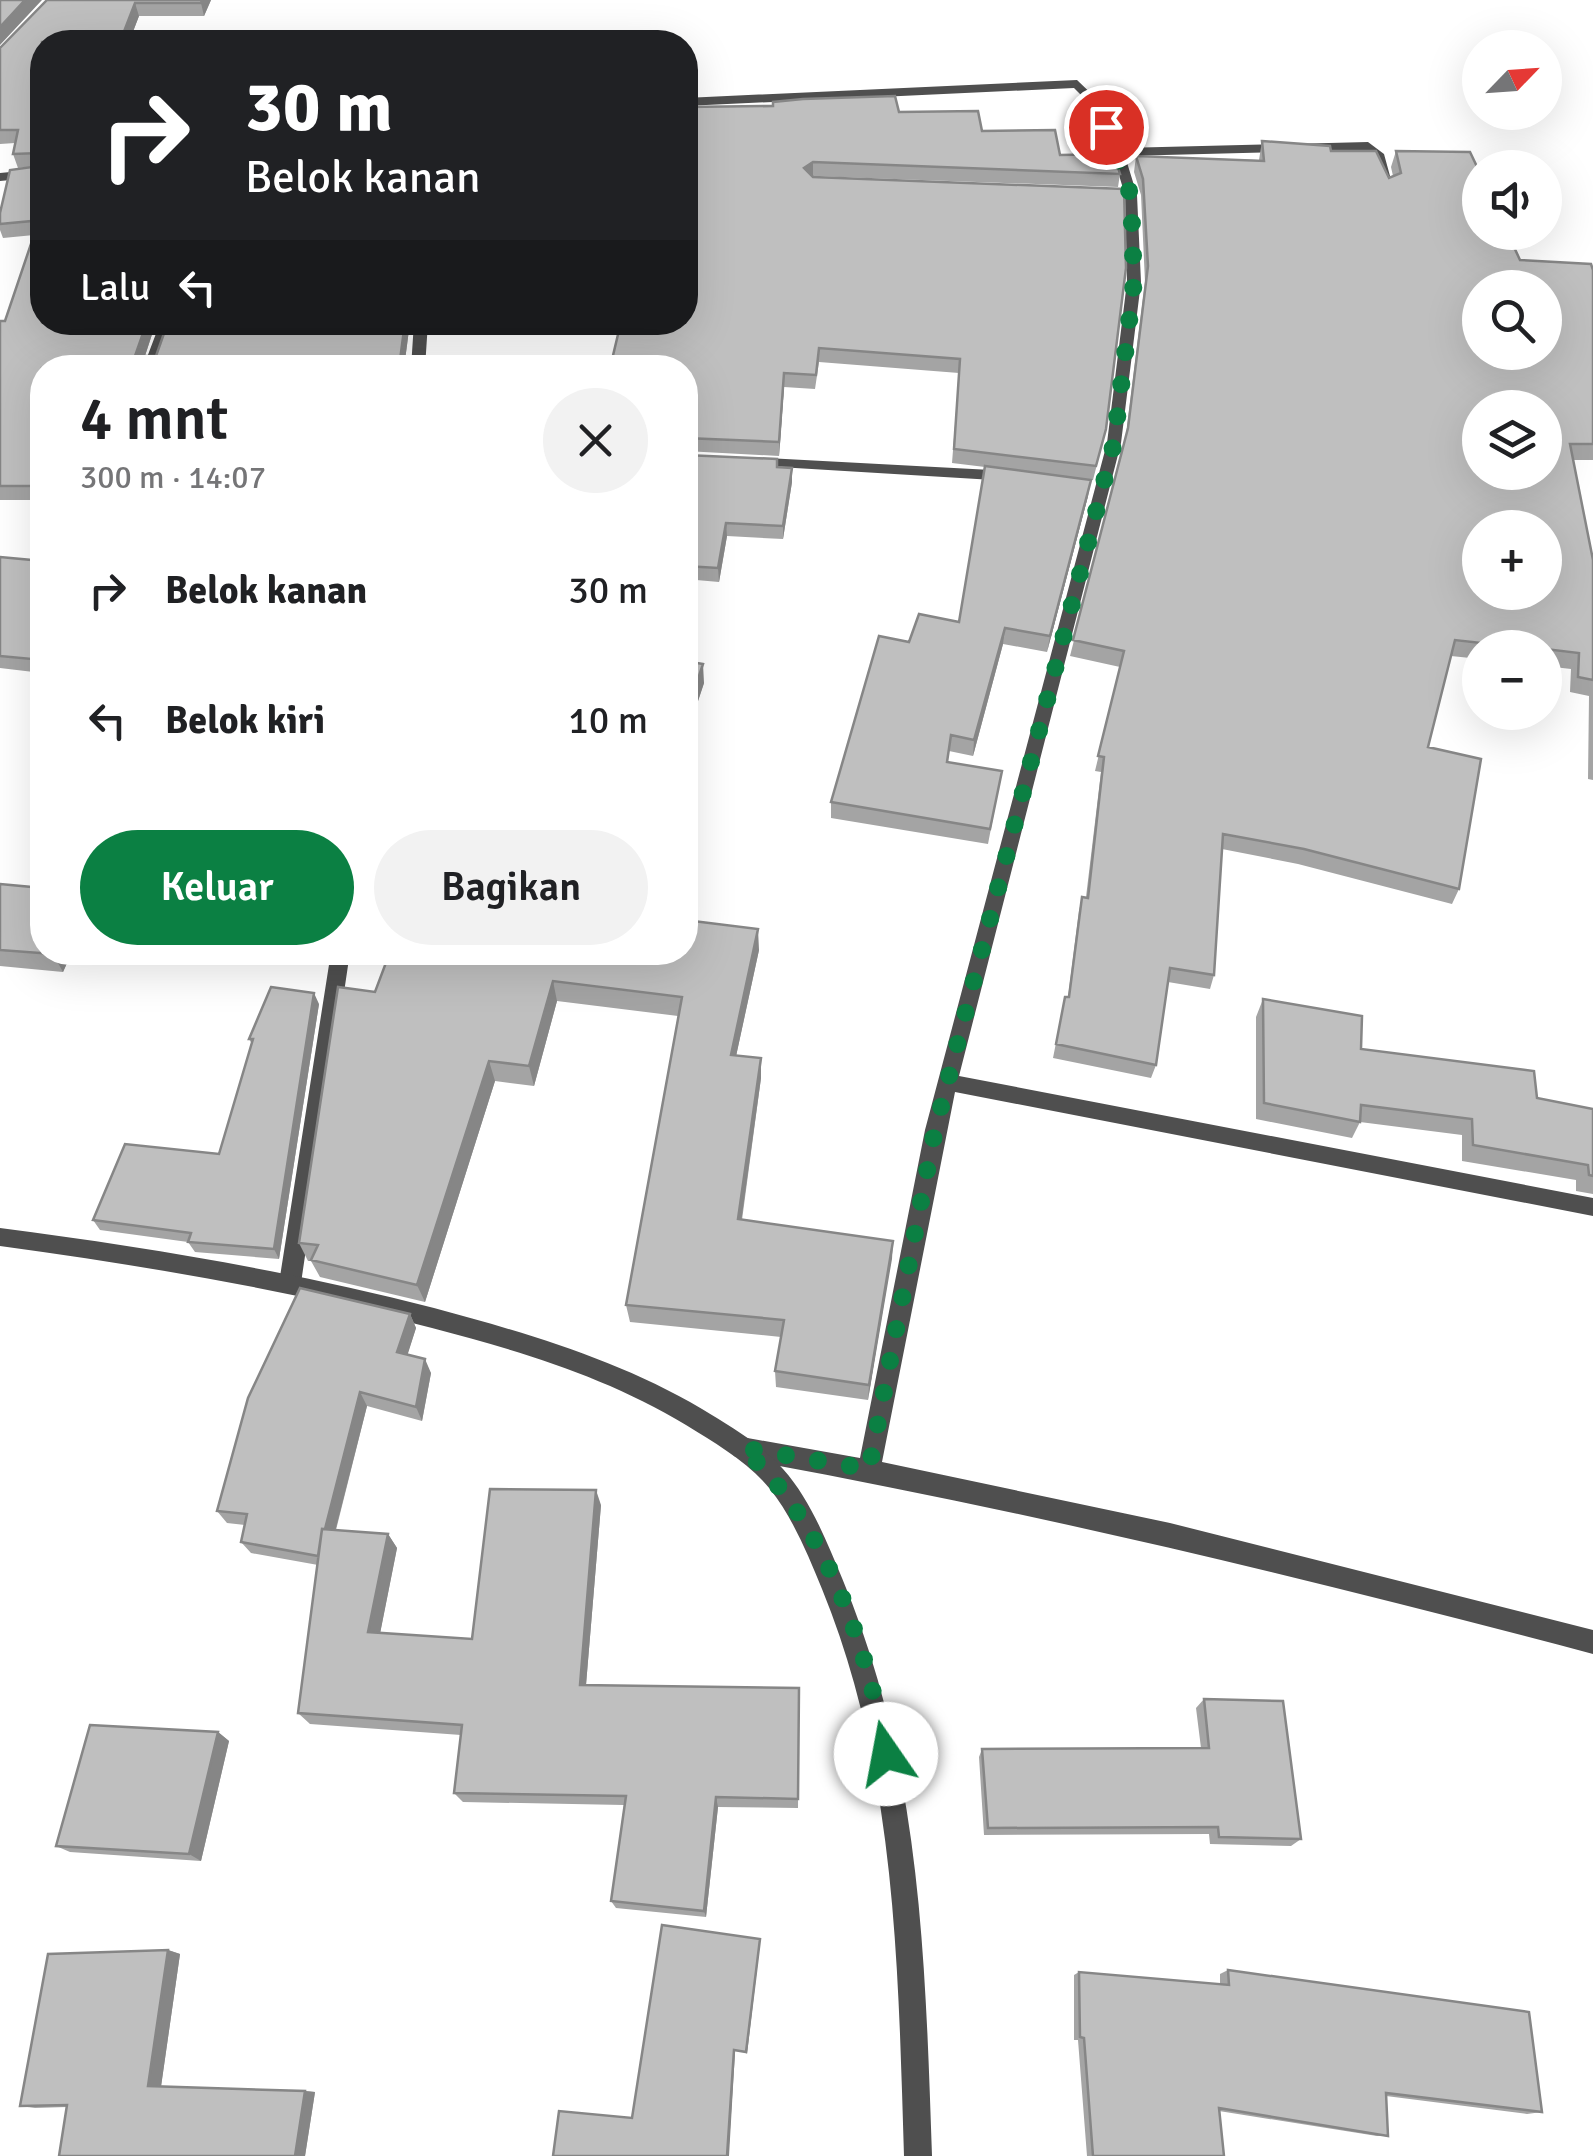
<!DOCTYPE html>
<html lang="id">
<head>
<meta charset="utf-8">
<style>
	:root { --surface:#fff; --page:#f2f2f2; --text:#202124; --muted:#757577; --accent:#0b8043 }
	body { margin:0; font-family:Signika,sans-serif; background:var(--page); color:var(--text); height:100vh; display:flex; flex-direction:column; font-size:38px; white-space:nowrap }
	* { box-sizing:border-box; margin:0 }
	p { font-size:32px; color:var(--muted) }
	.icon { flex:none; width:55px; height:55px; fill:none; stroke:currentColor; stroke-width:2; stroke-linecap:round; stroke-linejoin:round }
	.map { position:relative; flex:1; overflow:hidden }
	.details { position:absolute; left:30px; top:355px; width:668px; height:610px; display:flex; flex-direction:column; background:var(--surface); border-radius:40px; box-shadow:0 10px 40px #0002 }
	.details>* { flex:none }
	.banner { position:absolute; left:30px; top:30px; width:668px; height:305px; border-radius:40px; box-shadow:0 10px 40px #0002; background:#202124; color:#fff; overflow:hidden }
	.needle { width:65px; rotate:65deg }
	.tools { position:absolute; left:1462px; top:30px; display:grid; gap:20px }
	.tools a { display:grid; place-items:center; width:100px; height:100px; border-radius:50%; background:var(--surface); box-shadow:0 10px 40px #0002; font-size:50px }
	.pin { position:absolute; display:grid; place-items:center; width:85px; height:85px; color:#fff; margin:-42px; border:5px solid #fff; border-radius:50%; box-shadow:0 2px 10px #0007 }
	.me { position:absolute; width:110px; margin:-55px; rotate:348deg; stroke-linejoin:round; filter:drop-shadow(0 0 8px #0008) }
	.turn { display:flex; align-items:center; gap:35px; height:210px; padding:0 50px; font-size:45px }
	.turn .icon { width:130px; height:130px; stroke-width:2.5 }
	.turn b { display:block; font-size:70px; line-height:85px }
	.then { display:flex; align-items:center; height:95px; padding:0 50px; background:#0003; gap:20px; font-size:38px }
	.round { display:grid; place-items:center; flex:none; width:105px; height:105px; border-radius:52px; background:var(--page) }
	.summary { display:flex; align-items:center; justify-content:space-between; height:170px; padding:0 50px }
	h1 { font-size:60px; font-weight:600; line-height:75px }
	.cta { display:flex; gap:20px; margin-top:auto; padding:20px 50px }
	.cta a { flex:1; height:115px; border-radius:60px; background:var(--accent); color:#fff; font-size:40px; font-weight:600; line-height:115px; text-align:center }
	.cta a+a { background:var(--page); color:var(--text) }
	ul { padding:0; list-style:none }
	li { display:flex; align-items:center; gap:30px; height:130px; padding:0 50px }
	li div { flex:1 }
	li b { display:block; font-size:38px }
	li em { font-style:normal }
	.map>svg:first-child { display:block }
</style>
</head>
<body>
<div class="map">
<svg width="1593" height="2156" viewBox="0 0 1593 2156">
	<rect width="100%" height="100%" fill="#fff"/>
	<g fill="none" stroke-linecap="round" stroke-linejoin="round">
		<path fill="#4f4f4f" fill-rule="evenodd" d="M1077 80 1101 103 1122 148 1368 142 1384 154 1393 187 1383 190 1372 155 1365 150 1125 156 1137 195 1141 282 1121 443 959 1076 1593 1198V1216L955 1092 882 1462 1170 1523 1593 1630V1654C1311 1579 1029 1511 742 1459L734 1456 730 1448 734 1440 742 1437 860 1458 925 1130 1107 443 1127 282 1125 195 1112 152 1090 104 1074 88 685 106V98Z
			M42 169V177L0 181V173Z
			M414 322H428L425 368H411Z
			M160 323 172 326 157 368H143Z
			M750 457 1010 471 1018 476 1010 481 745 465V459Z
			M331 952H350L301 1283 298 1290 290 1293 282 1290 279 1283Z"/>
		<path fill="#4f4f4f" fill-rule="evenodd" d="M0 1228C146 1247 291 1271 434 1308 527 1333 619 1360 702 1409 730 1426 761 1444 783 1469 810 1499 826 1540 842 1578 921 1767 925 1954 932 2156H904C898 1964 896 1770 822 1589 808 1555 793 1518 770 1489 748 1462 715 1443 686 1425 607 1377 520 1351 432 1328 290 1290 146 1266 0 1246Z"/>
	</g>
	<path fill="#a4a4a4" d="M47 0H211L204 16H139L129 42H42V322H156L145 356H156L168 322H410L404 368H42V500H0V321H5L34 235 3 238 0 230V213L35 167 18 168 13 154 15 143 0 144V48Z
		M685 107 899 112 982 131 1120 174 1118 187 812 176 1106 429 1093 480 1048 474 1088 496 1047 652 1003 644 973 756 949 751 947 763 1002 771 988 844 831 818V802L909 642 959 622 985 467 952 463 959 373 819 362 815 389 784 387 779 456 685 451Z
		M1262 141 1331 151 1389 178 1393 176 1391 167 1396 151 1520 260 1593 270V460H1573L1593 560V780L1588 779 1589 696 1570 692 1571 669 1545 666V648H1480V659L1451 656 1428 747 1459 889 1452 904 1298 864 1222 849 1214 975 1210 989 1168 982 1156 1065 1151 1078 1053 1058 1065 997H1068L1079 911 1082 897H1086L1101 772 1095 771 1120 667 1070 656 1126 435 1145 282 1141 195 1134 172 1136 156 1259 160Z
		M429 322H470L465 333 431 334Z
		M685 455 792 468V482L783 539 727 536 719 582 685 579Z
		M0 557 42 561V673L0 668Z
		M685 661 704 683 688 731H685Z
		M0 884 72 952 63 972 0 966Z
		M759 950 736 1056 761 1058V1078L742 1220 893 1241 868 1400 776 1387 775 1371 781 1337 630 1322 626 1305 678 1016 557 1001 534 1086 495 1081 425 1302 320 1277 311 1261H308L299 1243 375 992Z
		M1263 999 1361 1049 1537 1098 1593 1109V1194L1576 1191V1180L1462 1161V1135L1360 1122 1352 1138 1256 1119V1017Z
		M319 1004 279 1259 195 1252 188 1242 100 1230 93 1220 219 1154 252 1044 249 1039Z
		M410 1314 416 1328 407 1355 431 1373 422 1421 367 1406 336 1530 388 1534 397 1548 380 1633 472 1639 601 1505 586 1685 799 1688 798 1808 718 1807 706 1917 616 1908 611 1901 624 1805 463 1802 454 1793 461 1735 310 1724 298 1713 318 1565 251 1553 241 1542 245 1525 227 1523 217 1511Z
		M1204 1699 1301 1839 1291 1846 1210 1844 1209 1834 984 1835 979 1757 982 1749 1201 1748 1196 1708Z
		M218 1732 229 1741 201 1861 70 1852 56 1846Z
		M168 1950 180 1954 161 2086 305 2091 315 2092 305 2156H59L67 2107 35 2108 20 2106Z
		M1228 1970 1542 2112 1527 2114 1386 2096 1388 2136H1377L1219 2111 1224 2156H1087L1078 2040H1074V1975L1079 1972 1220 1984V1974Z"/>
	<path fill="#868686" d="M25 0H42L0 45V27Z
		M202 0H211L204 16 201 3Z
		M135 3 139 16 129 42H120Z
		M813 162V175L803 182 804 168Z
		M147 322H156L141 368 135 356Z
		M405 322H410L404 368H399Z
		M464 322H470L465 333Z
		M784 373V387L779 456V442Z
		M792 468V482L783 539V526Z
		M1091 480 1088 496 1047 652 1050 636Z
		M726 523 727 536 719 582 718 568Z
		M1005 628 1003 644 973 756 974 740Z
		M703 664 704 683 688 731 687 712Z
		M758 929 759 950 732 1075 731 1055Z
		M54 952H72L63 972 53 954Z
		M553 981 557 1001 534 1086 529 1066Z
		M314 993 319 1004 279 1259 274 1249Z
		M761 1058V1078L739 1237 738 1219Z
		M489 1061 495 1081 425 1302 417 1285Z
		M893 1241 892 1259 868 1400 869 1385Z
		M410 1314 416 1328 404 1366 397 1352Z
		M425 1359 431 1373 422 1421 416 1407Z
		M360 1392 367 1406 326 1567 318 1556Z
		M596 1490 601 1505 585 1697 580 1685Z
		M388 1534 397 1548 378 1644 368 1632Z
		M218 1732 229 1741 201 1861 189 1854Z
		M716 1797 718 1807 706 1917 704 1911Z
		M760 1939V1943L747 2054 746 2052Z
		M168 1950 180 1954 161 2087 148 2086Z
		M734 2050 735 2052 729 2156H727Z
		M305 2091 315 2092 305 2156H295Z"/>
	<path fill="#bfbfbf" stroke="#868686" stroke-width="2.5" fill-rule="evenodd" d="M0 0H25L0 27Z
		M47 0H202L201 3H135L120 42H42V220L0 224V213L10 170 40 166V153L13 154 18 130H0V48Z
		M895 96 899 112 978 111 982 131 1055 130 1060 155 1114 154 1120 174 813 162 804 168 813 177 1124 189 1126 268 1106 429 1096 466 954 449 960 359 819 348 816 375 784 373 779 442 685 438V368H610L621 322H685V107L773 106V102L803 99Z
		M1262 141 1330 146 1331 151H1376L1389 178 1401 173 1396 151 1470 152 1480 173V232H1507L1520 260 1591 264 1593 270V444H1570L1593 560V680L1578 677 1579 653 1545 649V648H1527L1455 640 1428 747 1481 759 1459 889 1304 849 1223 834 1214 975 1170 968 1156 1065 1056 1044 1065 997H1069L1082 897 1088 898 1104 757 1098 756 1124 651 1073 640 1128 428 1148 266 1143 179 1136 156 1264 161ZM1480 288H1545V352H1480ZM1480 408H1545V472H1480ZM1480 528H1545V592H1480Z
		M42 222V322H147L135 356H156L168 322H405L399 368H42V486H0V321H5L34 235Z
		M685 455 777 459V467L792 468 783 526 726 523 718 568 685 566Z
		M985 466 1091 480 1050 636 1005 628 974 740 951 735 947 762 1002 771 990 829 831 802 879 636 909 642 919 614 959 622Z
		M0 557 42 561V660L0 656Z
		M685 661 703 664 687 712H685Z
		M0 884 42 888V952H54L53 954 0 950Z
		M685 920 758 929 731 1055 761 1058 738 1219 893 1241 869 1385 775 1371 784 1320 626 1305 682 997 553 981 529 1066 489 1061 417 1285 311 1260 318 1245 299 1243 338 987 375 992 390 952H685Z
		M271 987 314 993 274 1249 188 1242 191 1233 93 1220 125 1144 219 1154 253 1039H249Z
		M1263 999 1362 1016 1361 1049 1534 1071 1537 1098 1593 1109V1176L1589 1175 1588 1165 1473 1145 1472 1119 1361 1105 1360 1122 1264 1103Z
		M300 1288 410 1314 397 1352 425 1359 416 1407 360 1392 325 1529H322L318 1556 241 1542 247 1514 217 1511 248 1398Z
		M490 1489 596 1490 580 1685 799 1688 798 1799 716 1797 704 1911 611 1901 626 1796 454 1793 462 1725 298 1713 322 1529 388 1534 368 1632 472 1639Z
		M1204 1699 1283 1701 1301 1839 1219 1837 1218 1827 988 1828 982 1749 1209 1748Z
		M90 1725 218 1732 189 1854 56 1846Z
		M662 1925 760 1939 746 2052 734 2050 727 2156H553L559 2111 632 2118Z
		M168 1950 148 2086 305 2091 295 2156H59L67 2105 20 2106 48 1954Z
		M1228 1970 1529 2012 1542 2112 1386 2093 1388 2136 1219 2108 1224 2156H1093L1084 2038 1080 2037 1079 1972 1229 1985Z"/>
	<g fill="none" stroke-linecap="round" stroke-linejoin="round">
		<path stroke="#0b8043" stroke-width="18" stroke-dasharray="0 32.4" d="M886 1754C868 1647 824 1520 742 1448L869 1469 935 1130 1114 443 1134 282 1131 196 1106 127"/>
	</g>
</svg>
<div class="tools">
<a><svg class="needle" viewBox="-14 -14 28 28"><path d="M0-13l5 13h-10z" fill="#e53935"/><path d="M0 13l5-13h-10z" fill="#757577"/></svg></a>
<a><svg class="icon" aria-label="sound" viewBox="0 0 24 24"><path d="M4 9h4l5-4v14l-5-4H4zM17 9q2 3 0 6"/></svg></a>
<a><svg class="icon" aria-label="search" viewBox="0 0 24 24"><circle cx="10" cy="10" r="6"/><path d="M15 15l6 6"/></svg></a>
<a><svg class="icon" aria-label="layers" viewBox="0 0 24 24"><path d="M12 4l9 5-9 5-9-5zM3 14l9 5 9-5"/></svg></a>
<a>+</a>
<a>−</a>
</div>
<div class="pin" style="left:1106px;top:127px;background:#d93025"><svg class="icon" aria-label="arrive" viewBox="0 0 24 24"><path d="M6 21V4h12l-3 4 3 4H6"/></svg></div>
<svg class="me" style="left:886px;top:1754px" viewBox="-20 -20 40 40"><circle r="19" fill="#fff"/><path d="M0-13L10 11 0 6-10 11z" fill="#0b8043"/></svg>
<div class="banner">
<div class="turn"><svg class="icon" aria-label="right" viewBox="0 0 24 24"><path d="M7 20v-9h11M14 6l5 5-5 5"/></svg><div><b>30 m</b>Belok kanan</div></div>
<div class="then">Lalu<svg class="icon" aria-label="left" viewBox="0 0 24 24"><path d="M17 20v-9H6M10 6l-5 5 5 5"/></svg></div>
</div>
<section class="details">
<div class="summary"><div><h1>4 mnt</h1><p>300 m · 14:07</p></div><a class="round"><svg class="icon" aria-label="close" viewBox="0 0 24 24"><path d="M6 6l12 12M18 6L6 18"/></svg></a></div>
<ul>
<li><svg class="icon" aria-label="right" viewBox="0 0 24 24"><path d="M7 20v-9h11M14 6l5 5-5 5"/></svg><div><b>Belok kanan</b></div><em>30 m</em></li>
<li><svg class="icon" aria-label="left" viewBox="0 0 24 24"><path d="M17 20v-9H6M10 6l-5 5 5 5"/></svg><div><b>Belok kiri</b></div><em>10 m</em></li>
</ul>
<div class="cta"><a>Keluar</a><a>Bagikan</a></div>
</section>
</div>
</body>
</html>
